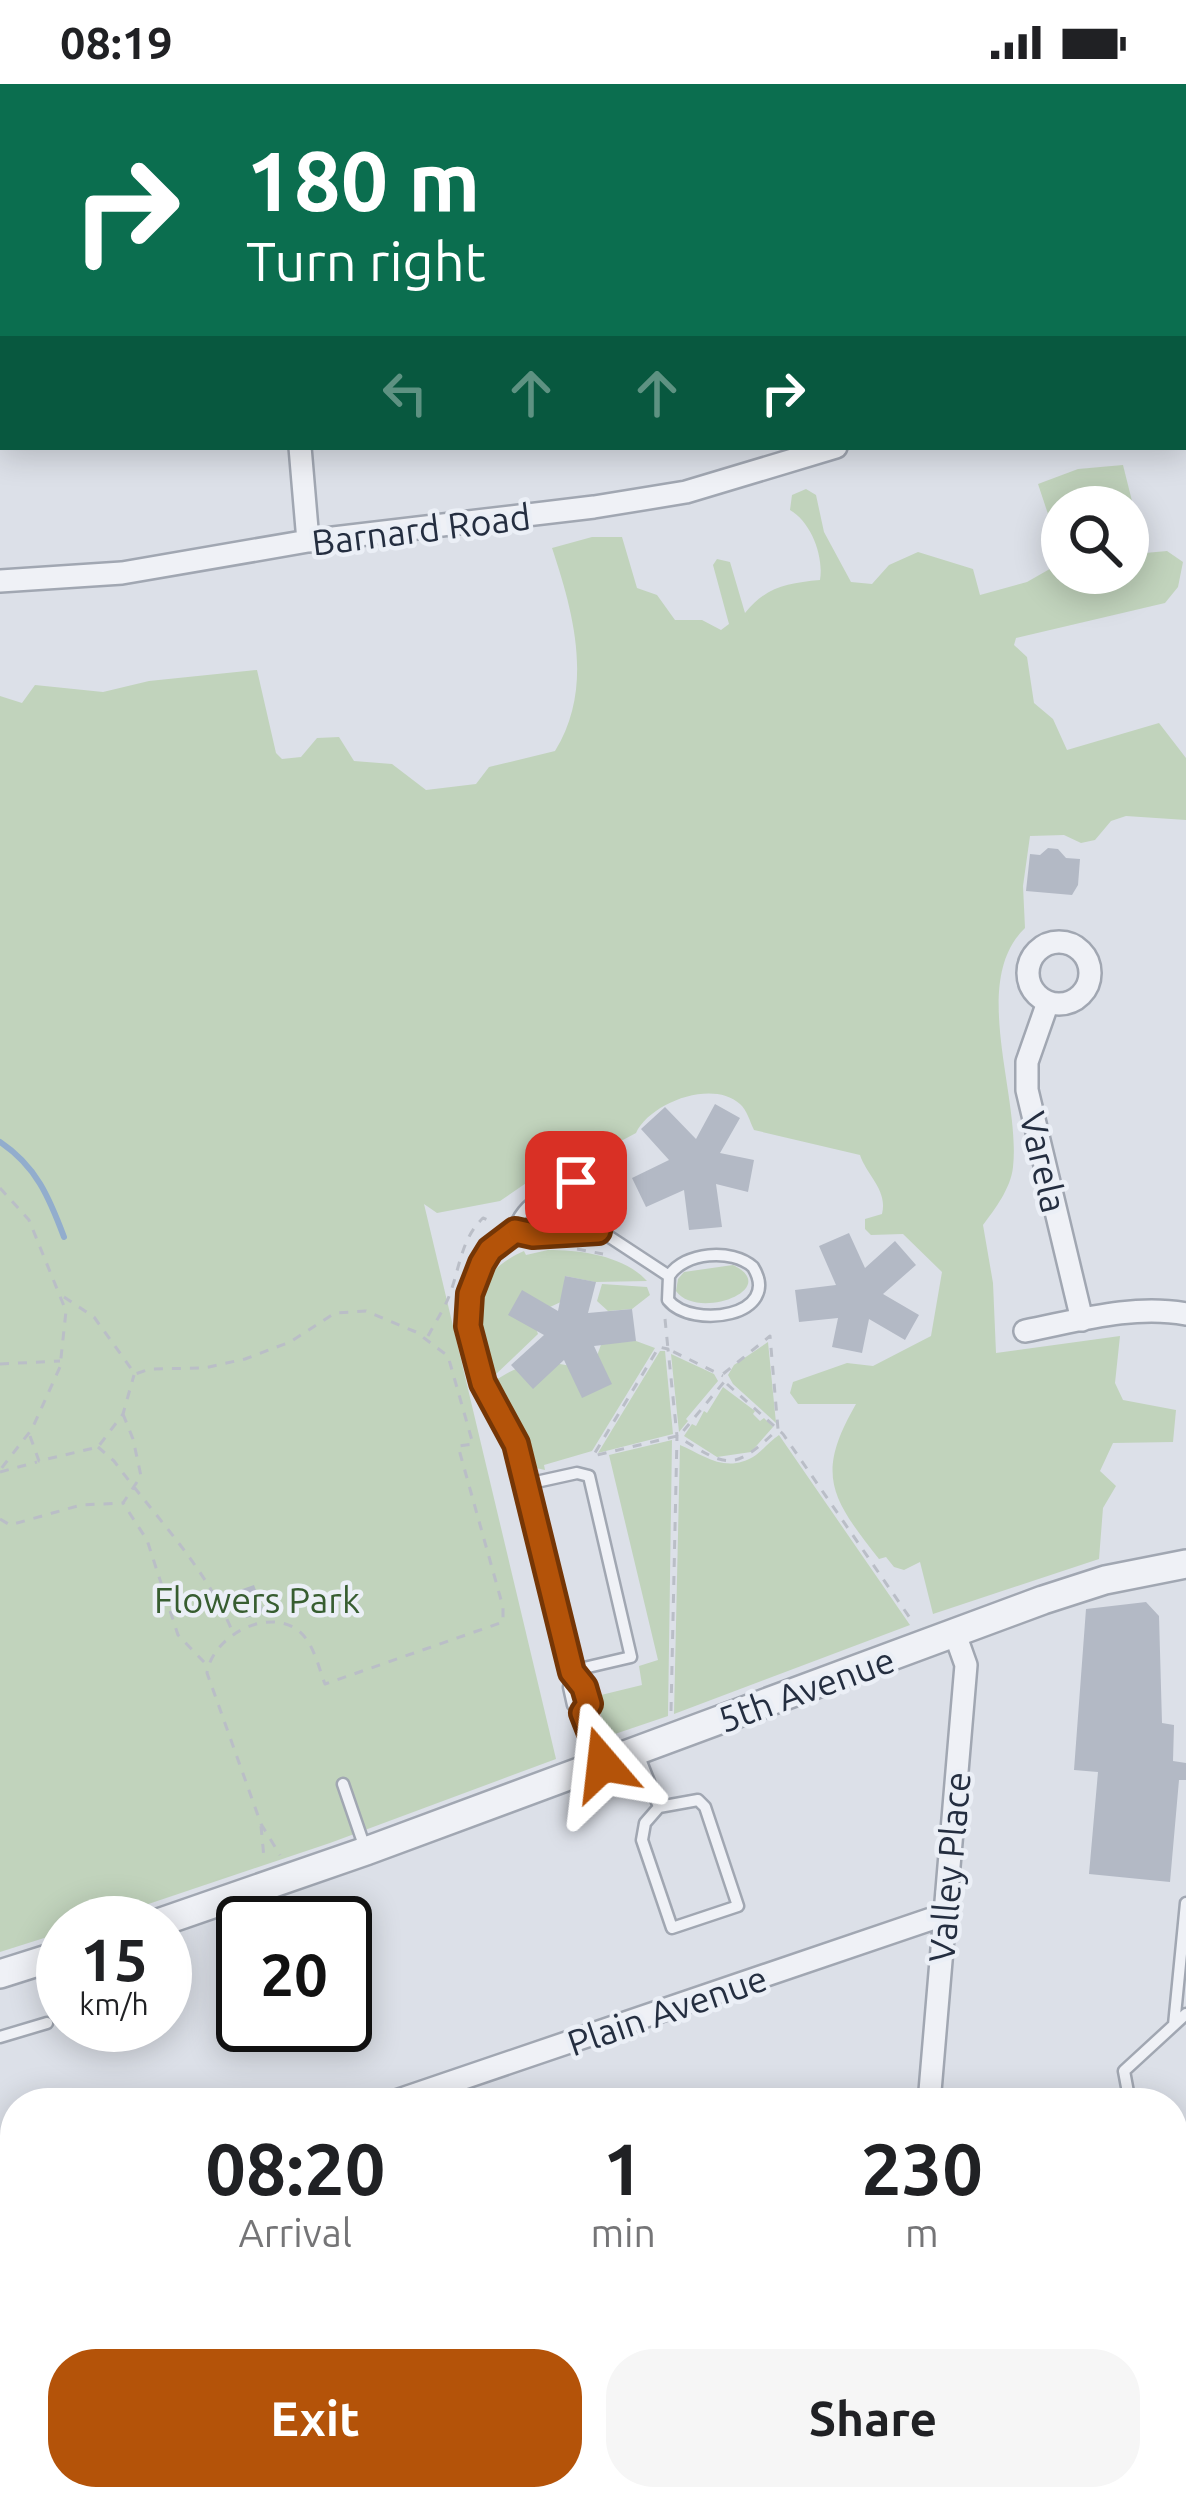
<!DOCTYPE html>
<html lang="en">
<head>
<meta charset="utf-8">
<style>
	:root { --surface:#fff; --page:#f6f6f6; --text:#202124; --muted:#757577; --accent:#b45309 }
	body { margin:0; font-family:Ubuntu,sans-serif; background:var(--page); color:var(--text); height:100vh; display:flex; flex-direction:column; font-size:45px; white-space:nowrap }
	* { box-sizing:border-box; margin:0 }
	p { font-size:39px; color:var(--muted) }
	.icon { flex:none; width:66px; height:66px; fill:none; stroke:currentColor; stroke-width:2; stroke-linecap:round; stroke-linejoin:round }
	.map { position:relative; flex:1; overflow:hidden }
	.side { position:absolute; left:0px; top:2004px; width:1188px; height:423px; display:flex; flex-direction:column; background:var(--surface); border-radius:48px 48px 0 0; box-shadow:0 6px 30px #0003 }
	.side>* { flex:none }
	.banner { position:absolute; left:0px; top:0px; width:1188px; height:366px; box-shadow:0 6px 30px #0003; background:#0b6e4f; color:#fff; overflow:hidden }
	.fabs { position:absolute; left:1041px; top:402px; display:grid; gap:24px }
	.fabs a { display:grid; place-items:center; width:108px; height:108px; border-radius:50%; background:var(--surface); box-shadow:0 6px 30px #0003; font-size:60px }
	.speed { position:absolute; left:36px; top:1812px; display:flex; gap:24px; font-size:60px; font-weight:700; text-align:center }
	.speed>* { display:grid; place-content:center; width:156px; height:156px; border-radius:50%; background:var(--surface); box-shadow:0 6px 30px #0003; line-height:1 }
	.speed small { font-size:30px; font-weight:400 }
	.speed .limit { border:6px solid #111; border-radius:18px; background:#fff; color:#111 }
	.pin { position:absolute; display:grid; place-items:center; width:102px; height:102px; color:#fff; margin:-51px; border-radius:24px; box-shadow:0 6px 18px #0006 }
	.me { position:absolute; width:132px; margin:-66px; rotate:343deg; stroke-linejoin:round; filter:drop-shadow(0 0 9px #0008) }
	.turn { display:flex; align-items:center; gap:42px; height:252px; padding:0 48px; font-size:54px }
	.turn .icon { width:156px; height:156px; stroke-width:2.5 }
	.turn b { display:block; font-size:84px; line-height:102px }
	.lanes { display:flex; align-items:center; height:114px; padding:0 48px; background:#0003; justify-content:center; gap:60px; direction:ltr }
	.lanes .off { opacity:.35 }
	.eta { display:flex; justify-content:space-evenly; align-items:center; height:204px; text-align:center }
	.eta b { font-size:72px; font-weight:700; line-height:84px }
	.primary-button { display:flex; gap:24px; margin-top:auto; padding:24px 48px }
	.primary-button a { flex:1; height:138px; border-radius:48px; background:var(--accent); color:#fff; font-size:48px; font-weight:700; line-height:138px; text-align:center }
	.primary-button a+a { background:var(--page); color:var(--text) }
	.status { display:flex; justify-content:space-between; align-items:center; height:84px; padding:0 60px; background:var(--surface); direction:ltr }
	.status svg { height:33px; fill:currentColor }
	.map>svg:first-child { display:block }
</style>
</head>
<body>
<div class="status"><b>08:19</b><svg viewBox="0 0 49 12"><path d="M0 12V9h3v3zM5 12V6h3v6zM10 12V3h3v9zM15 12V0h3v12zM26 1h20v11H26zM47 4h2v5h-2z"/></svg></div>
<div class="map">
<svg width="1186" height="2425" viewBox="0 0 1186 2425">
	<rect width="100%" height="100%" fill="#dce0e8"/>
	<path fill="#c1d3bc" d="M1123 381 1145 469 1167 467 1183 478 1178 503 1165 519 1016 554 1014 561 1027 573 1034 619 1053 635 1067 666 1159 639 1186 674V736L1126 732 1111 737 1095 756 1081 759 1064 751 1030 752 1023 802 1025 844C969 898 1021 1012 1013 1083 1011 1104 995 1125 983 1141L993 1199 996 1269 1120 1252 1115 1299 1123 1316 1176 1326 1173 1358 1113 1359 1100 1387 1116 1402 1103 1424 1099 1475 933 1530 920 1478 904 1486 894 1483 886 1473 879 1475C831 1414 815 1391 856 1320H798L790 1309 793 1298 847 1279 873 1282 931 1252 942 1188 903 1150 871 1151 865 1145V1135L882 1130C888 1106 867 1092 860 1071L754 1046C750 1038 747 1026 740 1020 712 995 650 1019 636 1049L580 1079 535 1093 500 1117 437 1129 424 1120 556 1675 330 1759 92 1839H63V1848L0 1868V612L22 619 35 601 103 608 149 597 257 586 276 669 282 675 301 673 317 654 339 653 354 677 392 680 426 706 476 700 489 683 555 667C594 604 574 530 552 464L592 453H622L637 504 657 511 675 536H702L721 546 729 540 713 481 717 475 730 478 745 529C766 503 787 499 820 496 824 472 811 438 790 426L792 411 806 405 816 411 824 448 851 498 872 500 889 481 918 468 973 485 980 511 1027 498 1062 478V489H1128V423H1062V472L1038 400 1078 385Z
		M548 1166C582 1166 624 1172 647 1197L595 1198 565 1192 563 1217 550 1223 522 1207 538 1250 493 1293C469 1241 466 1192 524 1167L526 1171Z
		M733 1181C783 1205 697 1237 676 1207L678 1195 684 1188Z
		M602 1200 647 1203 650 1211 632 1225 608 1227 597 1217Z
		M636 1257 655 1264 592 1367 544 1381 545 1386 536 1384 516 1332 495 1297C519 1280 540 1275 571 1282L582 1313 602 1258Z
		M768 1258 776 1339 733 1300 728 1291 734 1281Z
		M660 1267H665L673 1350 598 1369Z
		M671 1270 714 1290 718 1297 686 1335 688 1337 679 1348Z
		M723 1303 755 1327 753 1330 760 1337 764 1334 773 1343 751 1368 717 1373 684 1352 692 1340 696 1342 704 1327 707 1329Z
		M779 1351 910 1541 674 1630 680 1361C704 1371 726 1391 756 1371 764 1365 770 1357 779 1351Z
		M672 1356 668 1632 609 1652 589 1600 597 1598 601 1611 642 1601 639 1582 658 1576 609 1371Z
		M1186 2285V2335L1173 2349V2288Z
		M0 2338 15 2387V2412H23L27 2425H0Z
		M1186 2375V2412L1164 2425H1122L1141 2412H1173V2388Z
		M473 2412H572L544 2425H440Z
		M721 2412H905L907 2420 898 2425H687Z
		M1012 2412H1092L1064 2425H969Z"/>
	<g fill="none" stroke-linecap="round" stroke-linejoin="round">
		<path stroke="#92adcd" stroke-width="6" d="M0 1058C36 1082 49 1113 64 1153"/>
	</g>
	<path fill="#b3b9c5" d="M1048 764 1058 765 1066 774 1080 775 1078 801 1072 811 1026 807 1030 770 1040 771Z
		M715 1020 740 1034 720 1069 754 1076 748 1108 716 1100 722 1143 689 1146 684 1106 646 1123 632 1094 669 1076 641 1045 665 1023 696 1055Z
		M849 1149 865 1184 895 1157 916 1181 883 1210 919 1231 905 1256 869 1235 862 1269 832 1263 838 1234 799 1238 795 1206 836 1201 819 1162Z
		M565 1192 596 1198 588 1229 632 1225 636 1257 594 1262 612 1300 582 1314 564 1276 533 1305 511 1281 544 1251 508 1231 522 1206 558 1227Z
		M254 1501 264 1528 246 1534 237 1507Z
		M1146 1518 1159 1532 1162 1639 1174 1641 1173 1677 1186 1679V1696H1179L1170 1798 1089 1790 1098 1688 1074 1686 1086 1525Z"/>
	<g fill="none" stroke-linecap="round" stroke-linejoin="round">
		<defs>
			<path id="service" d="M753 0 758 3
				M685 3 689 0
				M599 1146 669 1192 668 1216C692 1246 783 1232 753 1183 732 1164 684 1168 669 1192
				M515 1147 533 1151 599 1146 603 1118 588 1100C563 1095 516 1120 515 1147L491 1166 474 1194 468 1242 483 1299 516 1360 574 1595 569 1603 573 1621 583 1629 602 1677
				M527 1400 577 1389 589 1392 631 1573 571 1587
				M574 1595 584 1603 588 1617 583 1629
				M638 1670 659 1723 698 1716 705 1723 738 1822 672 1844 642 1756 645 1739 659 1723
				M343 1700 365 1764
				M230 1818 243 1851
				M1174 1941 1186 1819
				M0 1953 47 1939
				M1130 2019 1124 1987 1186 1930
				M1173 2118 1186 2141"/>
			<path id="minor" d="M78 0 79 3
				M1185 175H1186
				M0 203 3 202
				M300 363 308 457
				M0 497 122 489 308 457 594 423 686 408 836 363
				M1028 889a31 31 0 1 1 62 0a31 31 0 1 1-62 0Z
				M1047 921 1027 978V1006L1082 1236
				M1025 1247C1077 1237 1133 1220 1186 1230
				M390 2019 943 1831
				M929 2019 966 1581 955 1550
				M0 2155 15 2150"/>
			<path id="tertiary" d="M158 1839 366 1767 1043 1516 1105 1496 1186 1480
				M0 1890 63 1870"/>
			<path id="motorway" d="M1173 2085 1186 2075
				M1173 2213 1186 2210
				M1173 2259 1186 2256
				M1173 2369 1186 2356
				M345 2425 379 2412
				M623 2425 655 2412
				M1095 2425 1116 2412"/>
		</defs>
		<use href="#service" stroke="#a1a7b2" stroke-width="15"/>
		<use href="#minor" stroke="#a1a7b2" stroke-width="26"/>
		<use href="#tertiary" stroke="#a1a7b2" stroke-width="32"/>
		<use href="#motorway" stroke="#828da0" stroke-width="44"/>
		<path stroke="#babec7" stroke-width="3" stroke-dasharray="9 9" stroke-linecap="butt" d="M0 1104 29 1136 66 1227 60 1283 32 1345 0 1386
			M577 1165 603 1170
			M64 1213 94 1233 135 1290 150 1285 204 1284 245 1275 290 1258 335 1229 366 1227 416 1248 448 1272 473 1360 458 1362 503 1523V1538L325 1600C318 1582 314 1560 299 1547 267 1522 212 1553 207 1589L261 1740 280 1771
			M665 1235 668 1265 723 1292
			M428 1252C436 1237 446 1222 451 1207 460 1181 462 1154 483 1134L493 1138
			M0 1280 60 1277
			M727 1300 783 1350 912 1537
			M123 1330 133 1355 141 1392 123 1419 147 1456 178 1551 204 1578
			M30 1352 39 1377 98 1363 123 1330 134 1291
			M98 1363 114 1377C156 1434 206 1483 233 1549
			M0 1388 37 1378
			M0 1435 10 1441 81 1421 123 1419
			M671 1627 677 1352 668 1265 659 1263 593 1372 677 1352 680 1351 724 1298 723 1290 770 1252 778 1345C733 1388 728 1384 677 1352
			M261 1742 264 1774"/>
		<use href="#service" stroke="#eff1f6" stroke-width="10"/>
		<use href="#minor" stroke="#eff1f6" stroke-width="21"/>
		<use href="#tertiary" stroke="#eff1f6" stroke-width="27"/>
		<use href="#motorway" stroke="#fff" stroke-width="39"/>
	</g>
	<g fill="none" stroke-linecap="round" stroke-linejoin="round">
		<defs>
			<path id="route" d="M576 1098 588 1100 603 1118 598 1147 533 1151 515 1147 490 1166 482 1179 470 1210 468 1242 483 1299 516 1360 572 1588 584 1603 589 1620 583 1629 603 1680"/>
		</defs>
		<use href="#route" stroke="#753606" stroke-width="30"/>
		<use href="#route" stroke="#b45309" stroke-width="21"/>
	</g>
	<g text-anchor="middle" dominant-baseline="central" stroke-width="9" stroke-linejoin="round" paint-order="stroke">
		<g font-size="36" fill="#242e40" stroke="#ebeff6">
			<text transform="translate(421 445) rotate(-7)">Barnard Road</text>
			<text transform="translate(1044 1078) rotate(77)">Varela</text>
			<text transform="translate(806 1605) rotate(-20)">5th Avenue</text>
			<text transform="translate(949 1783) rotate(-85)">Valley Place</text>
			<text transform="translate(667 1926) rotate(-19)">Plain Avenue</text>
		</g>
		<g font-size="36" fill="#375d30" stroke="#ebeff6">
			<text x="257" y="1515">Flowers Park</text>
		</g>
	</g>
</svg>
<div class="fabs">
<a><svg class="icon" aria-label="search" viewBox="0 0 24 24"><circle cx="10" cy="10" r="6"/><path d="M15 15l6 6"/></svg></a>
</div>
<div class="speed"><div>15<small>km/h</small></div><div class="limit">20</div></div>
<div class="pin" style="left:576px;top:1098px;background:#d93025"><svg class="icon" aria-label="arrive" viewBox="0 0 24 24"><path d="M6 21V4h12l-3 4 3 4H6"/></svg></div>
<svg class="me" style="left:603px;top:1680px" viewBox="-20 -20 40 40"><path d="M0-17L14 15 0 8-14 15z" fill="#b45309" stroke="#fff" stroke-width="4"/></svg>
<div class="banner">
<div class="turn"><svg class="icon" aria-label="right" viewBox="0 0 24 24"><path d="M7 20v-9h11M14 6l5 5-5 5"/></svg><div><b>180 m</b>Turn right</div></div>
<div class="lanes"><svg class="icon off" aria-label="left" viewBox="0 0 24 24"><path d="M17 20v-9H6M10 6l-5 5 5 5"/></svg><svg class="icon off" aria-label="ahead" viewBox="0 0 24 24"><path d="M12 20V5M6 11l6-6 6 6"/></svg><svg class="icon off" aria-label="ahead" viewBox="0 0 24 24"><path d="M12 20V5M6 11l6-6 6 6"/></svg><svg class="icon" aria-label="right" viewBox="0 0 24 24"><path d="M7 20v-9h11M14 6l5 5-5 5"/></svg></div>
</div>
<section class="side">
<div class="eta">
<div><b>08:20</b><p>Arrival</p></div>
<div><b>1</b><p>min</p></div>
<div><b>230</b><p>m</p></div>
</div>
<div class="primary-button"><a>Exit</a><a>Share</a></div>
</section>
</div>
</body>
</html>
